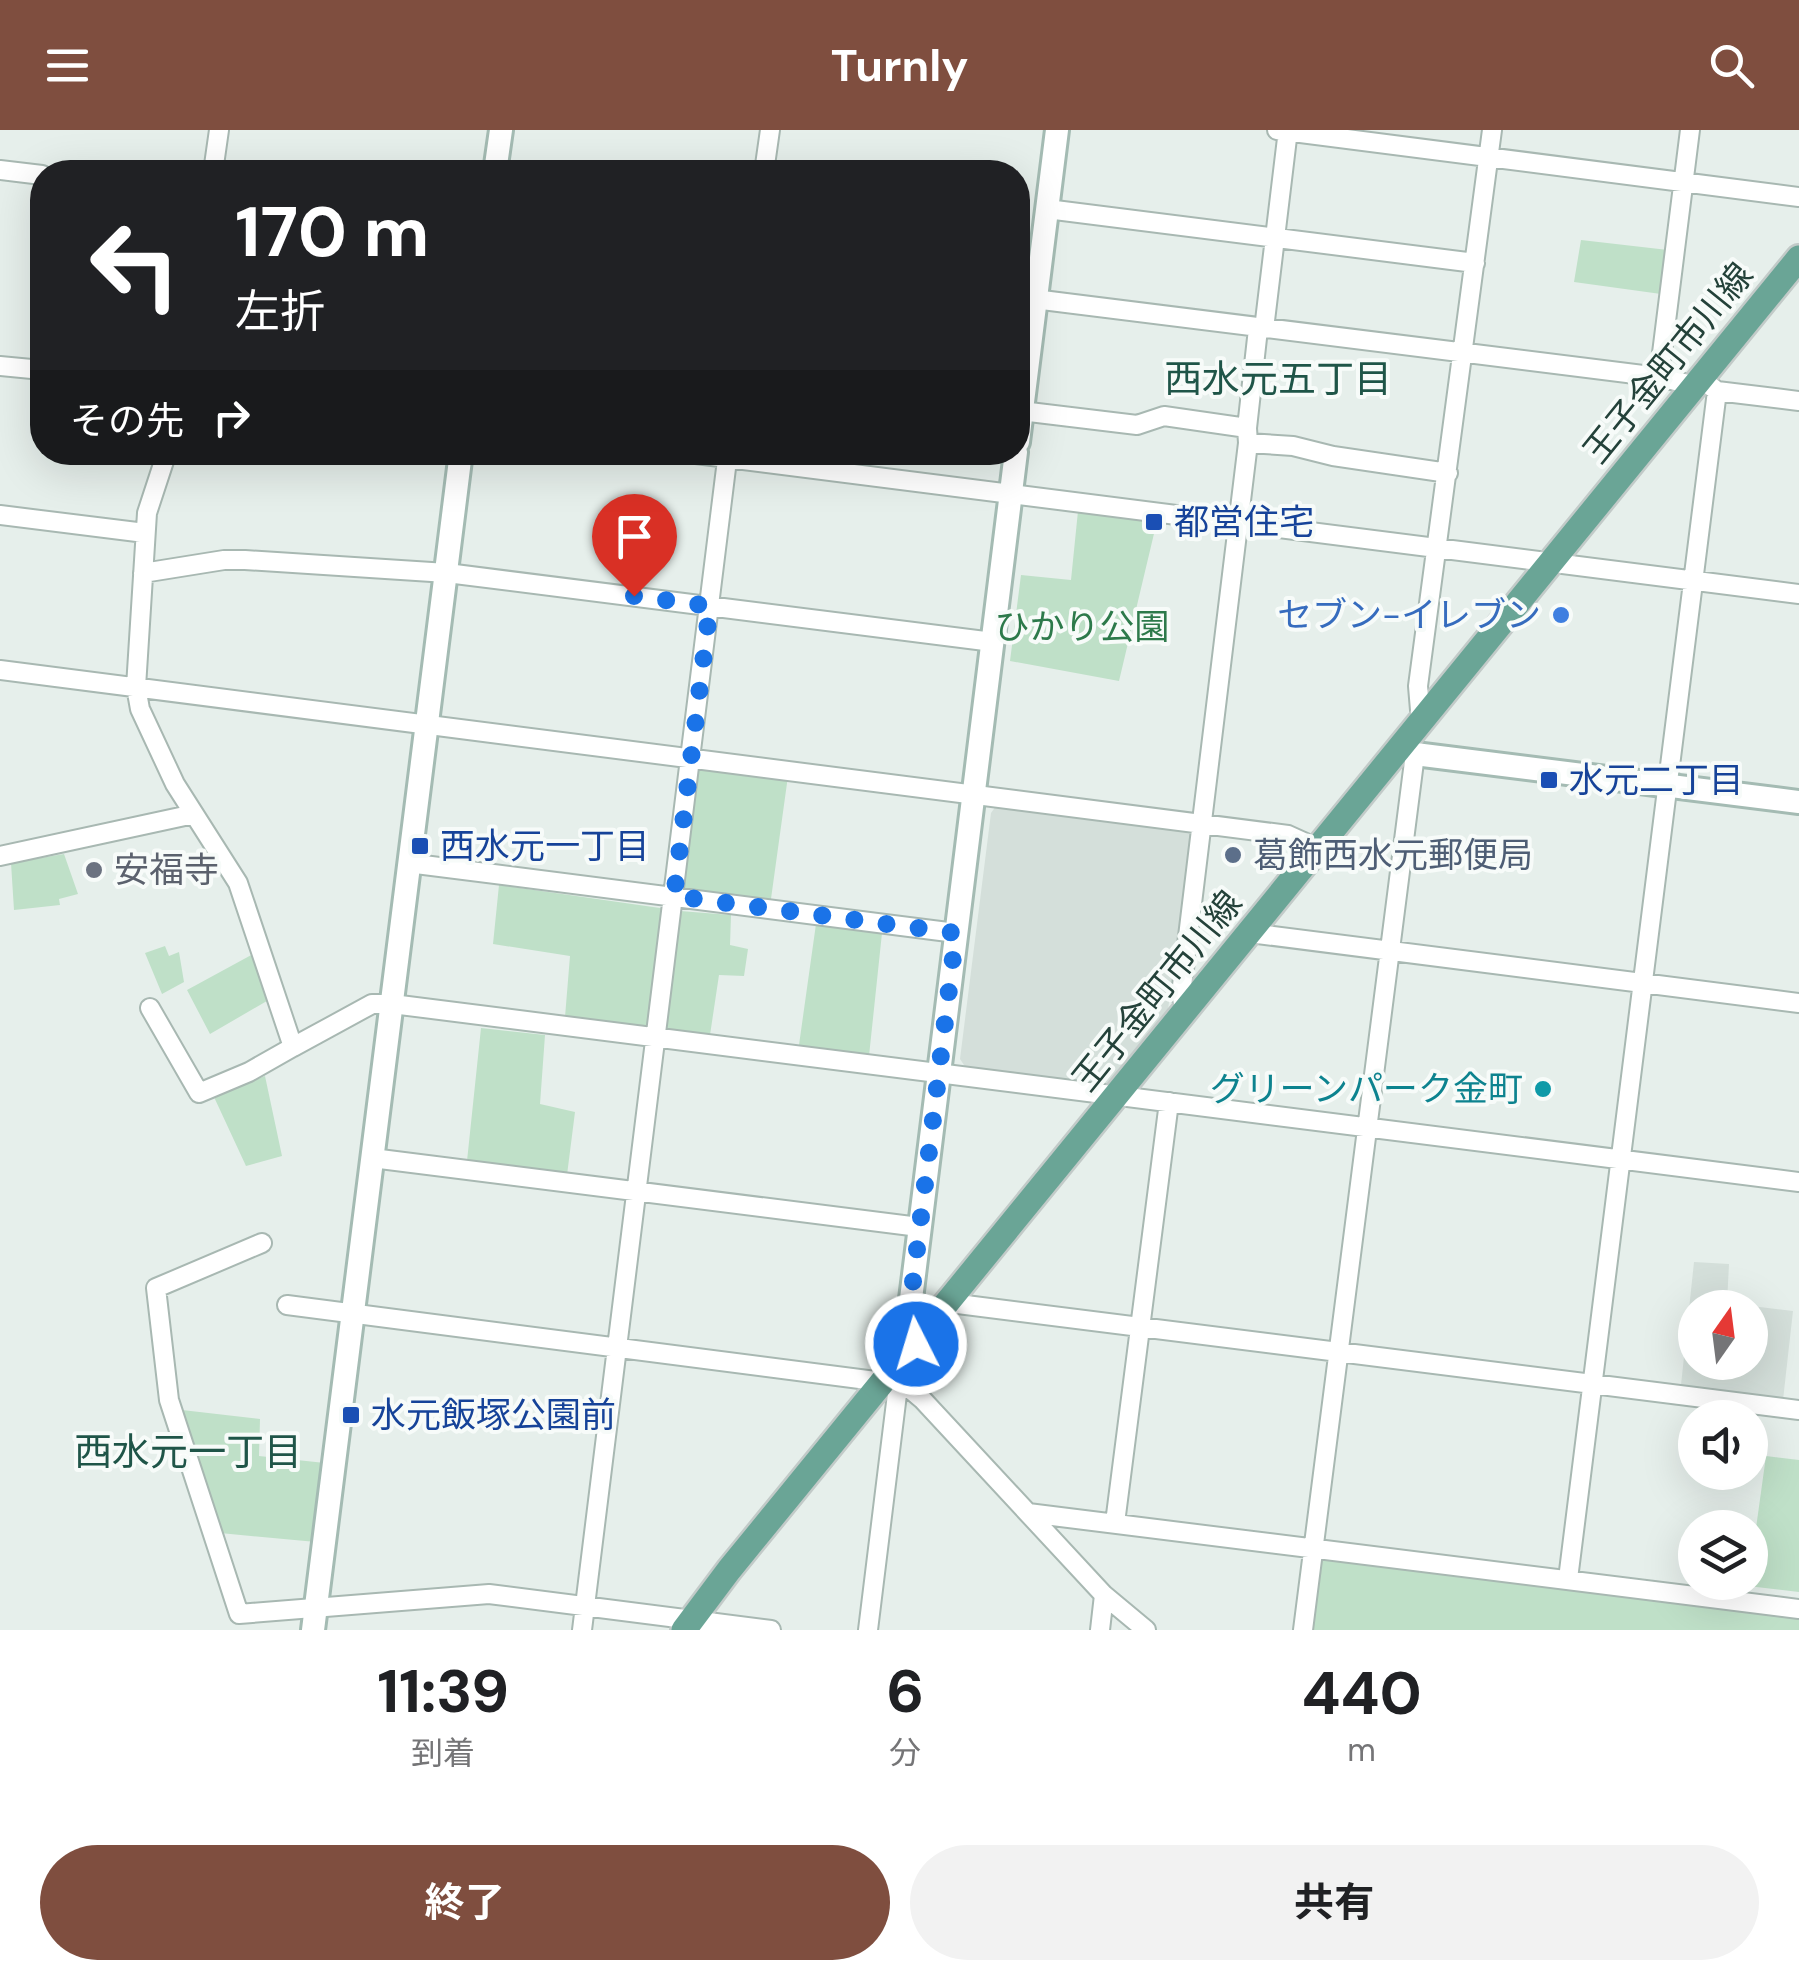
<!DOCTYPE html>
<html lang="ja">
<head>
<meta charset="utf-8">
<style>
	:root { --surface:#fff; --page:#f2f2f2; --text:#202124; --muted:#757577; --accent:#7f4e3f }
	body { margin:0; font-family:"DM Sans","Noto Sans JP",sans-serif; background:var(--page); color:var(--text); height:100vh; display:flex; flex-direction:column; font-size:38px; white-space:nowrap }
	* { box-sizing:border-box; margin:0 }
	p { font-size:32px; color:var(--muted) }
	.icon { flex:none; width:55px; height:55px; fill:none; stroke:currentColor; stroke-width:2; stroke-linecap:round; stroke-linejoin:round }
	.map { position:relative; height:1500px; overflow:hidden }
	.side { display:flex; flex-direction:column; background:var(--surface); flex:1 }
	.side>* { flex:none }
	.top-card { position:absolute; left:30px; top:30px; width:1000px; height:305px; border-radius:40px; box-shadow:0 10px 40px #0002; background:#202124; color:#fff; overflow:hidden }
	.needle { width:65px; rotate:14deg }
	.buttons { position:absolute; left:1678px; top:1160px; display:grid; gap:20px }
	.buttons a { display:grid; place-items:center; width:90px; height:90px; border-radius:50%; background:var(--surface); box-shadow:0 10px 40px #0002; font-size:50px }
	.pin { position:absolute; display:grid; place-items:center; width:85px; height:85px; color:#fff; margin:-102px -42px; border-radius:50% 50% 50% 0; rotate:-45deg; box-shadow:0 0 10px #0007 }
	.pin .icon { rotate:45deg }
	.me { position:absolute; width:110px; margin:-55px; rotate:355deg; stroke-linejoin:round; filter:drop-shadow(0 0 8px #0008) }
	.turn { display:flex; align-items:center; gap:35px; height:210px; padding:0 40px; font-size:45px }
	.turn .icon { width:130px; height:130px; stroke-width:2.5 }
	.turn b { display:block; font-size:70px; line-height:85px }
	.then { display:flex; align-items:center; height:95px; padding:0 40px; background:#0003; gap:20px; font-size:38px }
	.eta { display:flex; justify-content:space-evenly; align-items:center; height:170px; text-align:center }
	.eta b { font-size:60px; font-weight:700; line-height:70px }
	.action { display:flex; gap:20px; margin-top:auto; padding:20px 40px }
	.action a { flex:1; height:115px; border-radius:60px; background:var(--accent); color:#fff; font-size:40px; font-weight:700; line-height:115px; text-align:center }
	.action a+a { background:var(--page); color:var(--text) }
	header { display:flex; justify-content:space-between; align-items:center; height:130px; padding:0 40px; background:var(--accent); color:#fff; font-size:45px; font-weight:700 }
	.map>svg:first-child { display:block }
</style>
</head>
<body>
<header><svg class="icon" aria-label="menu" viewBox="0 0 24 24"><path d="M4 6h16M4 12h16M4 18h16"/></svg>Turnly<svg class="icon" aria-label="search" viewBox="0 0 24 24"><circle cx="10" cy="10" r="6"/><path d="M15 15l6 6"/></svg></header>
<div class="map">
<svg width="1799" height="1500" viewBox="0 0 1799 1500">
	<rect width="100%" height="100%" fill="#e6efeb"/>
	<path fill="#d4dfda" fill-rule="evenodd" d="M996 676 1192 702 1167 887 1107 954 966 938 960 929 991 683Z
		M1694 1132 1729 1134 1727 1173 1793 1181 1783 1270 1681 1255ZM1695 1178H1750V1232H1695Z"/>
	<path fill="#bfe0c8" d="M1581 110 1668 120 1661 164 1574 152Z
		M1078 381 1157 391 1119 551 1010 531 1021 445 1071 450Z
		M693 633 788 646 770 776 679 763Z
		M64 724 78 764 59 769 60 775 14 780 11 733Z
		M499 755 667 779 649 896 565 887 570 826 493 814Z
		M680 781 731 785 730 815 748 819 744 846 719 845 710 905 669 901 663 891Z
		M816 794 882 803 869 926 799 915Z
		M165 816 169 826 179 822 184 852 162 864 145 823Z
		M255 823 272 868 210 904 187 860Z
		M481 898 545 905 540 974 575 982 567 1045 467 1031Z
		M265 946 282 1026 246 1036 214 967Z
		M182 1280 260 1289 259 1326 325 1333 316 1412 220 1403Z
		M1766 1326 1799 1330V1462L1748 1456Z
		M1325 1427 1799 1488V1500H1311L1320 1431Z"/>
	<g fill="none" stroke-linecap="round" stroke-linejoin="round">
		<defs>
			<path id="street" d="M1277 0 1799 67
				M0 40 42 45
				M213 42 219 0
				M764 42 770 0
				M1047 79 1475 133
				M1018 167 1659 247 1696 256
				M1264 199 1288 0
				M0 236 42 240
				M1659 247 1690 0
				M1717 261 1799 271
				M1021 281 1137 295 1164 286 1247 298
				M1248 313 1293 316 1333 326 1448 343
				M167 322 147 383 136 557 140 579 175 654 238 753 293 917 372 874H392L1799 1052
				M680 322 1799 464
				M0 385 145 403
				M143 443 224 430H245L447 443 993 512
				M0 540 1288 705 1319 719
				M1421 592 1418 556 1492 0
				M0 726 194 684
				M408 733 956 803
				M1250 803 1799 873
				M1191 877 1183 872 1181 864 1248 313 1247 298 1258 199
				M150 878 199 963 249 942 293 917
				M372 1028 919 1097
				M262 1113 156 1158 169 1270 239 1484 489 1464 771 1500
				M950 1173 1799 1280
				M287 1175 883 1252
				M891 1243 922 1269 1104 1465 1146 1500
				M1028 1383 1799 1479
				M1115 1393 1169 972
				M1568 1449 1717 261 1701 249
				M582 1500 728 322
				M868 1500 899 1248
				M1100 1500 1104 1465
				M1303 1500 1415 624"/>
			<path id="secondary" d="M495 42 501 0
				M1018 312 1057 0
				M1402 616 1415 624 1799 672
				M915 1214 910 1177 1016 322
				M313 1500 461 322"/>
			<path id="primary" d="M684 1500 729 1440 1799 128"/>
		</defs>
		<use href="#street" stroke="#a8b8b2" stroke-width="22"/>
		<use href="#secondary" stroke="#a4bbb3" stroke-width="28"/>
		<use href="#primary" stroke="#c2cac8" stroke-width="30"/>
		<use href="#street" stroke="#fff" stroke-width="18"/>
		<use href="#secondary" stroke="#fff" stroke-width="22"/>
		<use href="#primary" stroke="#6aa596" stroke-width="25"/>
	</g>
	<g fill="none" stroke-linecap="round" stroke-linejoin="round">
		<path stroke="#1a73e8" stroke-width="18" stroke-dasharray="0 32.4" d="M634 466 710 476 674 766 956 803 910 1176 916 1214"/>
	</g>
	<g fill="#1a4fb4" stroke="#f7fbf9" stroke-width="4">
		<rect x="1144" y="382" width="20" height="20" rx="5"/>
		<rect x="1539" y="640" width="20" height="20" rx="5"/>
		<rect x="410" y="706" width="20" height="20" rx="5"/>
		<rect x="341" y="1275" width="20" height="20" rx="5"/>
	</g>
	<circle fill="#3f7fe0" stroke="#f7fbf9" stroke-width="4" cx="1561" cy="485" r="10"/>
	<circle fill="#5c6f8a" stroke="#f7fbf9" stroke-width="4" cx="1233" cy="725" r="10"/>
	<circle fill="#6b7280" stroke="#f7fbf9" stroke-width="4" cx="94" cy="740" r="10"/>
	<circle fill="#0f9aa8" stroke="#f7fbf9" stroke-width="4" cx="1543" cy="959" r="10"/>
	<g text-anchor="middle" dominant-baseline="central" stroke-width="8" stroke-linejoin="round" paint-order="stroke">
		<g font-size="35" fill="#24423a" stroke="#f7fbf9">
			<text transform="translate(1668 233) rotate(-51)">王子金町市川線</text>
			<text transform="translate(1157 861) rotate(-51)">王子金町市川線</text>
		</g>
		<g font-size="35" fill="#164399" stroke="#f7fbf9" text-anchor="start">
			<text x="1174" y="392">都営住宅</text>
			<text x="1569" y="650">水元二丁目</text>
			<text x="440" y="716">西水元一丁目</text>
			<text x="371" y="1285">水元飯塚公園前</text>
		</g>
		<g font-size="35" fill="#366cbe" stroke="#f7fbf9" text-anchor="end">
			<text x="1541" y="485">セブン-イレブン</text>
		</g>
		<g font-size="35" fill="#2d7a4b" stroke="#f7fbf9">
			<text x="1082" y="497">ひかり公園</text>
		</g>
		<g font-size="35" fill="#4e5e75" stroke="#f7fbf9" text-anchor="start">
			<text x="1253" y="725">葛飾西水元郵便局</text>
		</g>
		<g font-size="35" fill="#5b616d" stroke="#f7fbf9" text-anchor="start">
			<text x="114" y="740">安福寺</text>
		</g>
		<g font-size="35" fill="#0d838f" stroke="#f7fbf9" text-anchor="end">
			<text x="1523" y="959">グリーンパーク金町</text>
		</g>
		<g font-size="38" fill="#1f5548" stroke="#f7fbf9">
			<text x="1278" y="249">西水元五丁目</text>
			<text x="188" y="1322">西水元一丁目</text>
		</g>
	</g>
</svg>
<div class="buttons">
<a><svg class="needle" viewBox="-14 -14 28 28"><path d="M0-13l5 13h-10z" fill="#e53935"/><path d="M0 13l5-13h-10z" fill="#757577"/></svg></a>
<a><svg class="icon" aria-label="sound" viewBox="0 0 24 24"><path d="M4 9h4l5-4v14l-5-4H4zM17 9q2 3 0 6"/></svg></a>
<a><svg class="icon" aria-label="layers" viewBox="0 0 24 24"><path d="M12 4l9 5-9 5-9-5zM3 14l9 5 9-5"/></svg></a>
</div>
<div class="pin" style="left:634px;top:466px;background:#d93025"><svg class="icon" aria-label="arrive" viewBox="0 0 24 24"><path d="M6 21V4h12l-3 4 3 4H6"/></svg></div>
<svg class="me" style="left:916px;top:1214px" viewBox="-20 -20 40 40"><circle r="17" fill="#1a73e8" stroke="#fff" stroke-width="3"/><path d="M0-11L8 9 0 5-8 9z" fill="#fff"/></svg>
<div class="top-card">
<div class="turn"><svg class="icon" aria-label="left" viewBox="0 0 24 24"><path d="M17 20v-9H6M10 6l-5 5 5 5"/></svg><div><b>170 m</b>左折</div></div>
<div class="then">その先<svg class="icon" aria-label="right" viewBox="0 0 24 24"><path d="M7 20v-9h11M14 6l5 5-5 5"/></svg></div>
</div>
</div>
<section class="side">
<div class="eta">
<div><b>11:39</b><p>到着</p></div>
<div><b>6</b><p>分</p></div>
<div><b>440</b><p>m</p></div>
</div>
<div class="action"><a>終了</a><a>共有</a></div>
</section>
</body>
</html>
